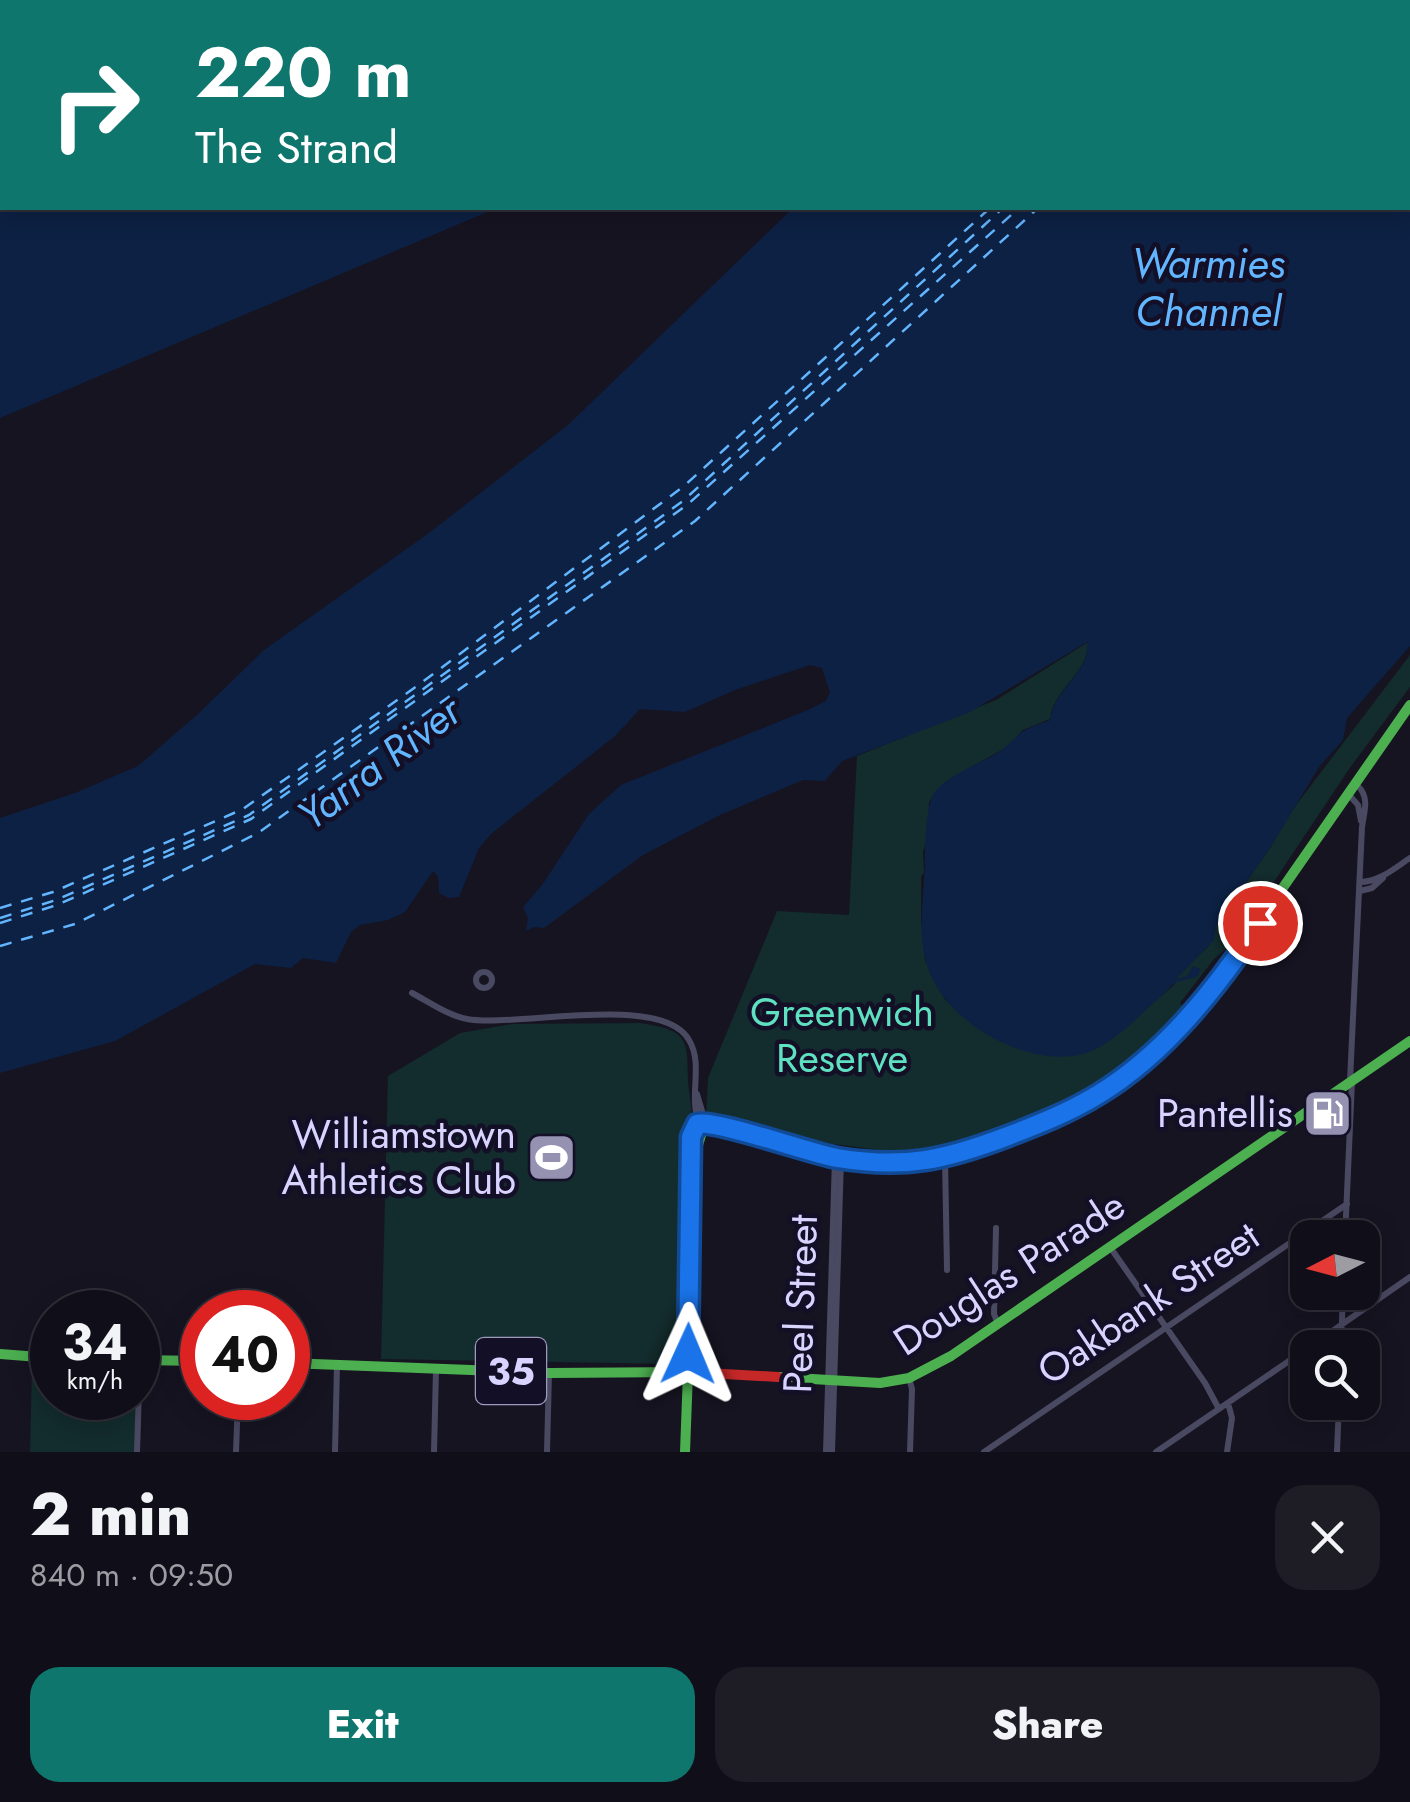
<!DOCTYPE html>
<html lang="en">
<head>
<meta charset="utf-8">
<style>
	:root { --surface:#100f19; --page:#1e1d26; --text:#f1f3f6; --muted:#9c9ca2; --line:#302f38; --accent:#0f766e }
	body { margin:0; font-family:Jost,sans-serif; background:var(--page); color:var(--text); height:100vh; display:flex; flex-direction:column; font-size:38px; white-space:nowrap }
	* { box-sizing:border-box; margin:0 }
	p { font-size:32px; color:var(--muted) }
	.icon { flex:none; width:55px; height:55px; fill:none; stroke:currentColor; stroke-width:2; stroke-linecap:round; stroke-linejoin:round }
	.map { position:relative; height:1452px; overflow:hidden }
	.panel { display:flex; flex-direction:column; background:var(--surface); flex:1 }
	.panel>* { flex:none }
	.top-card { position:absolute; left:0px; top:0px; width:1410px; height:210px; box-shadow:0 5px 25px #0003,0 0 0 2px var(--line); background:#0f766e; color:#fff; overflow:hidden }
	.needle { width:65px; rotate:264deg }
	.buttons { position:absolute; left:1290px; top:1220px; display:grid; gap:20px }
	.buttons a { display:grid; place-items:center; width:90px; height:90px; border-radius:20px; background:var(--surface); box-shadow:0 5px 25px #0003,0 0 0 2px var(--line); font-size:50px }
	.speed { position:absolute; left:30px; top:1290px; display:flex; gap:20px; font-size:50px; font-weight:700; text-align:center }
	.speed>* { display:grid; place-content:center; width:130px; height:130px; border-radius:50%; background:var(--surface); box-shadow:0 5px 25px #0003,0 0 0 2px var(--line); line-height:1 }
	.speed small { font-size:25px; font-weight:400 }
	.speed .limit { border:15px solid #d22; background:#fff; color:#111 }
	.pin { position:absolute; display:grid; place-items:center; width:85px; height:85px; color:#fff; margin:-42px; border:5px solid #fff; border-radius:50%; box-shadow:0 2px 10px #0007 }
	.me { position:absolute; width:110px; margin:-55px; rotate:1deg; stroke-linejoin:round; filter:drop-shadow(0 0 8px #0008) }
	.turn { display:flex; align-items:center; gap:35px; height:210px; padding:0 30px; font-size:45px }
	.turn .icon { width:130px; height:130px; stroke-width:2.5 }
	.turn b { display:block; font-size:70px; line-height:85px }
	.round { display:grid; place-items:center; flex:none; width:105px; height:105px; border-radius:30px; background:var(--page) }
	.summary { display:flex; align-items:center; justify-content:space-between; height:170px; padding:0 30px }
	h1 { font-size:60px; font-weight:800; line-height:75px }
	.cta { display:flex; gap:20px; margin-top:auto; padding:20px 30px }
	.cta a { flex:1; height:115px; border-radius:30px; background:var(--accent); color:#fff; font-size:40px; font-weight:800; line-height:115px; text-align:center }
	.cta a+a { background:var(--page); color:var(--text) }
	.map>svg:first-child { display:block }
</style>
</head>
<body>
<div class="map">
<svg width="1410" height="1452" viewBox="0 0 1410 1452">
	<rect width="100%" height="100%" fill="#161421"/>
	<path fill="#132c2d" d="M1088 642C1088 675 1055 686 1050 719L1023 730 1007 747 945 782 929 802 928 835 923 852 924 873 921 876V919L925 960 945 1000 985 1033 1091 1050 1118 1033 1175 984 1177 974 1208 947 1216 925 1270 848 1293 809 1410 655V687L1349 769 1234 942 1214 959 1180 1003 1184 1008 1109 1078 1054 1110 957 1142 902 1153 818 1142 706 1116 708 1078 777 911 849 915 857 756 996 700Z
		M640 1023C696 1031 685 1044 689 1090 691 1105 694 1115 687 1130L680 1359 675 1364 381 1359 388 1076 460 1033 512 1024Z
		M32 1365H52V1398H138V1452H30Z"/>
	<path fill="#0d2144" d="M297 0H899L293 2Z
		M999 0H1410V646L1347 718 1343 740 1319 767 1270 848 1216 925 1214 940 1176 979 1187 976 1193 966 1201 969 1198 976C1192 979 1183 979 1177 982 1172 984 1165 993 1160 997 1136 1018 1106 1053 1072 1056 1015 1063 936 1015 925 957 918 926 924 896 925 866 925 849 925 805 935 792 950 773 979 765 999 752 1008 746 1014 738 1022 732 1031 726 1041 724 1050 720 1055 687 1091 672 1087 642L970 712 842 761 825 781 803 780 720 815 643 855 544 928 534 927 526 931 528 918 523 907 542 885 589 814 621 785 808 710 826 701 830 692 822 668 810 665 735 690 685 712 640 709 615 736 491 834 479 848 459 897 449 898 439 893 438 877 433 871 405 912 388 920 360 925 351 932 336 963 303 958 291 968 255 964 115 1041 0 1073V818L75 793 138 766 198 714 264 650 429 533 568 425 793 208H1408V2H997Z
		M0 117H2V208H497L0 418Z"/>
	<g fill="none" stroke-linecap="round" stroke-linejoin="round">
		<path stroke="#62b6ff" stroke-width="2.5" stroke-dasharray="12 10" stroke-linecap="butt" d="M1160 2 1161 0
			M1174 2 1175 0
			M1189 2 1191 0
			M1204 2 1206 0
			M0 908 53 892 243 809 417 686 684 486 990 208
			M0 918 56 900 249 815 683 501 1003 208
			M0 923 57 905 251 819 687 505 1019 208
			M0 946 75 924 258 833 695 521 1038 208"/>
		<path stroke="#4a4962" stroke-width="6" d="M1350 796 1358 805 1361 821
			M1360 882C1379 882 1395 868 1410 858
			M1360 891 1372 888 1383 878
			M476 980a8 8 0 1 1 16 0a8 8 0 1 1-16 0Z
			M412 993C429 1002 449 1016 467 1019 516 1028 662 992 689 1040 704 1065 688 1096 699 1122
			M1350 1081 1362 827C1364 812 1370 798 1358 786
			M697 1094 705 1121
			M945 1158 947 1270
			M996 1228 994 1314 998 1324
			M1345 1238 1352 1081
			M1110 1247 1205 1383 1219 1409
			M1308 1348 1410 1277
			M1341 1348 1343 1292
			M909 1378 912 1389 910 1452
			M137 1452 140 1360
			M236 1452 238 1398
			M335 1452 337 1365
			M434 1452 436 1369
			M547 1452 549 1373
			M826 1452 835 1158
			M832 1452 841 1159
			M984 1452 1347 1204
			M1156 1452 1308 1348
			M1227 1452 1232 1418 1228 1403
			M1337 1452 1339 1402"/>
		<path stroke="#4caf50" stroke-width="10" d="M699 1122 841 1159 925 1163 1049 1120 1100 1094 1157 1048 1218 981 1410 705
			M696 1152 705 1121
			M0 1354 52 1358
			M138 1360 202 1361
			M288 1363 549 1373 688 1372 685 1452
			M778 1377 880 1383 909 1378 951 1356 1410 1041"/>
		<path stroke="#c62828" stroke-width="10" d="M699 1122 691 1137 688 1372 778 1377"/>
	</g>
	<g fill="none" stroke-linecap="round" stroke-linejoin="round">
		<defs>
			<path id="route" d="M688 1354 691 1137 697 1124C715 1119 809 1153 837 1158 905 1169 945 1160 1008 1136 1039 1124 1070 1112 1099 1094 1166 1053 1217 987 1260 923"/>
		</defs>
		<use href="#route" stroke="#114b97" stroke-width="25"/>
		<use href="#route" stroke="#1a73e8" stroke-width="18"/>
	</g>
	<defs>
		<symbol id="fuel-square" viewBox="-11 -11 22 22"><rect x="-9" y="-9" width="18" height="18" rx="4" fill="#9591b1" stroke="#130f26"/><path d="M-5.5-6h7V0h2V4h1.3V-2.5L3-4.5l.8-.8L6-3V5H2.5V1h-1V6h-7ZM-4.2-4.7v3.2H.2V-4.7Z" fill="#fff"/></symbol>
		<symbol id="stadium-square" viewBox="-11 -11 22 22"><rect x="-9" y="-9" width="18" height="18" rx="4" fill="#9591b1" stroke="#130f26"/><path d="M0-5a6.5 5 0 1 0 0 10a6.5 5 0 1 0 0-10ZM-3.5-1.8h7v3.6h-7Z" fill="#fff"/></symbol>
	</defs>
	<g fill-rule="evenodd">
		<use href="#fuel-square" x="1300" y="1086" width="55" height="55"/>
		<use href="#stadium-square" x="524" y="1130" width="55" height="55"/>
	</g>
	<g text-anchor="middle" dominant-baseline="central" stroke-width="9" stroke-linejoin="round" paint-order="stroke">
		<rect fill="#130f26" stroke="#9e99be" stroke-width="2.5" x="476" y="1338" width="70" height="66" rx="8"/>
		<g font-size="38" font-weight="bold" fill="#d9d4ff">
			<text x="511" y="1371">35</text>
		</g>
		<g font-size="40" fill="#5fe0c0" stroke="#130f26">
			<text x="842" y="1012">Greenwich<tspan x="842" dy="46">Reserve</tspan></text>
		</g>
		<g font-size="40" fill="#d9d4ff" stroke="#130f26" text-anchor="end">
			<text x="1293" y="1113">Pantellis</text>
			<text x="516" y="1134">Williamstown<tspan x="516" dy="46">Athletics Club</tspan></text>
		</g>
		<g font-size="40" fill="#d9d4ff" stroke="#130f26">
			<text transform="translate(1009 1273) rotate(-33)">Douglas Parade</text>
			<text transform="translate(1148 1303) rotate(-34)">Oakbank Street</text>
			<text transform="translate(800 1304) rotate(-88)">Peel Street</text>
		</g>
		<g font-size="42" font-style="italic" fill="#62b6ff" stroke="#130f26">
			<text x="1208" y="263">Warmies<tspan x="1208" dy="48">Channel</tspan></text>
			<text transform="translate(379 763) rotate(-37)">Yarra River</text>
		</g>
	</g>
</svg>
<div class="buttons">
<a><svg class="needle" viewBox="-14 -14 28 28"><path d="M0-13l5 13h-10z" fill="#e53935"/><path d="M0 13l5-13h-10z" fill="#9c9ca2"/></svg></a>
<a><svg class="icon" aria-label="search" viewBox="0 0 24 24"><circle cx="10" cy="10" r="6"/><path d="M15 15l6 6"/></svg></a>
</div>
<div class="speed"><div>34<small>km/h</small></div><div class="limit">40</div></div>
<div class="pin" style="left:1260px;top:923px;background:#d93025"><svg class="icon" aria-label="arrive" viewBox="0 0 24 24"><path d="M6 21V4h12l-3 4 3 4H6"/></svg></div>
<svg class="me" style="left:688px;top:1354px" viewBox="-20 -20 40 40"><path d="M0-17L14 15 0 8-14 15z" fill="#1a73e8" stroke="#fff" stroke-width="4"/></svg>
<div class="top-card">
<div class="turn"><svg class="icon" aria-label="right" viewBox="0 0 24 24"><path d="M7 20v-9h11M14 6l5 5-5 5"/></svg><div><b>220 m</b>The Strand</div></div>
</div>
</div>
<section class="panel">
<div class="summary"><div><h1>2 min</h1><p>840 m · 09:50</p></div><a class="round"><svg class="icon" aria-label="close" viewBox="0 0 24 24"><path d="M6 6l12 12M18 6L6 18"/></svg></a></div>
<div class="cta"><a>Exit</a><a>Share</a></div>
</section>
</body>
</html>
